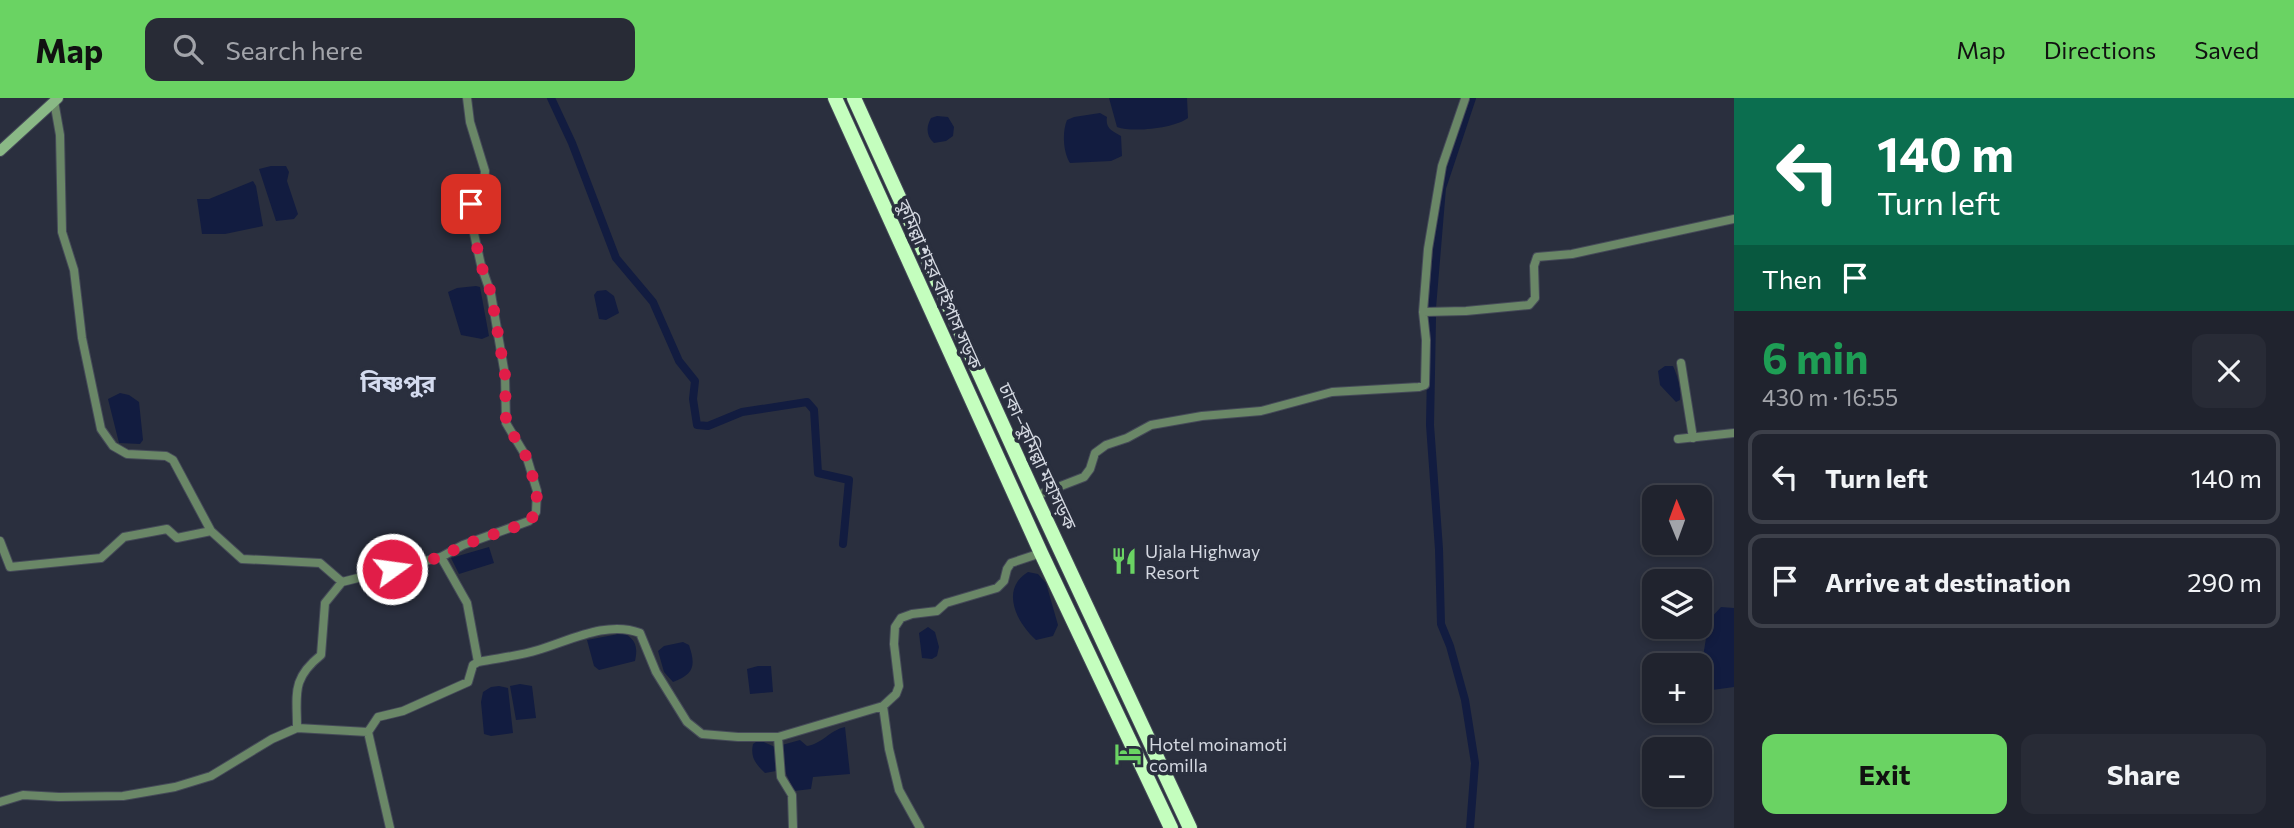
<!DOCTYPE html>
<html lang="en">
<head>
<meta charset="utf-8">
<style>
	:root { --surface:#20232e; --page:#282b36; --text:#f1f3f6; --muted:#a2a4aa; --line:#3d404a; --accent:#6ad363 }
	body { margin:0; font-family:Commissioner,"Noto Sans Bengali",sans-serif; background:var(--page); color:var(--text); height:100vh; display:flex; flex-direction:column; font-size:26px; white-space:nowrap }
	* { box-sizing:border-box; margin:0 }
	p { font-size:23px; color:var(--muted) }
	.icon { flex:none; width:38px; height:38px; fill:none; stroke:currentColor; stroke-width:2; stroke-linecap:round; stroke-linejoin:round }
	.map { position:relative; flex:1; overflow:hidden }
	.sheet { display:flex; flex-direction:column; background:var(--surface); width:560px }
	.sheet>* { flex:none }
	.top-card { background:#0b6e4f; color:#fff; overflow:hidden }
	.needle { width:46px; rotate:359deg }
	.controls { position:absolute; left:1642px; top:387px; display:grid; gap:14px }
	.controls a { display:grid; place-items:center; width:70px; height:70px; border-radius:14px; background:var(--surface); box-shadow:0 4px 10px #0003,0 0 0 2px var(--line); font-size:35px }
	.pin { position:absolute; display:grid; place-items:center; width:60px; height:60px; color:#fff; margin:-30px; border-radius:14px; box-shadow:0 4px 10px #0006 }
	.me { position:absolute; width:77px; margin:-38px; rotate:76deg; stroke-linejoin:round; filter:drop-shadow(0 0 5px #0008) }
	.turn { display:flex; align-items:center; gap:24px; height:147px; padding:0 28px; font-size:32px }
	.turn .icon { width:91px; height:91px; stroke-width:2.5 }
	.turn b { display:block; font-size:49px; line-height:60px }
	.then { display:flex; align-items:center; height:66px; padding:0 28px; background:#0003; gap:14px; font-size:26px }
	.round { display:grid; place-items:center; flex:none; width:74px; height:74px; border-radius:14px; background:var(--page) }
	.summary { display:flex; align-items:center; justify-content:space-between; height:119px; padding:0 28px }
	h1 { font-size:42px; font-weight:700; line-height:52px; color:#1e9e55 }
	.action { display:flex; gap:14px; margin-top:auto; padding:14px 28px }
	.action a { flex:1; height:80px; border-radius:14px; background:var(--accent); color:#111; font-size:28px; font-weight:700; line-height:80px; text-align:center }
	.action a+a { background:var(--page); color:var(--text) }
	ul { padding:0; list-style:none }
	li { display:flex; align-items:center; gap:21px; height:94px; margin:0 14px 10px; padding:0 14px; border:4px solid var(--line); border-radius:14px }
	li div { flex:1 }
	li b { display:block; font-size:26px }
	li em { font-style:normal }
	header { display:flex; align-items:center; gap:42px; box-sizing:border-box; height:98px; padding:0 35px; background:var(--accent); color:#111 }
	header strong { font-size:33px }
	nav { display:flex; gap:38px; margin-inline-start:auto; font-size:24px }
	.search { width:490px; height:63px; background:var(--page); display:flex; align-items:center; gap:18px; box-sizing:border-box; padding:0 24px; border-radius:14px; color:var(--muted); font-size:26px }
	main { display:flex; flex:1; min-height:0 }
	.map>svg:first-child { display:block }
</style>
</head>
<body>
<header>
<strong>Map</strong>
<div class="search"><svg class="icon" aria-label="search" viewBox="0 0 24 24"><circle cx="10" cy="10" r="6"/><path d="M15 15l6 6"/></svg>Search here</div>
<nav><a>Map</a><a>Directions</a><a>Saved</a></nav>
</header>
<main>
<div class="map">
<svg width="1734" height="730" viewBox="0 0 1734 730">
	<rect width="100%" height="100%" fill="#2a2f3e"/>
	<path fill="#121c40" d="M1109 0H1187L1188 20C1175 30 1133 35 1117 29Z
		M1100 15 1107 19C1105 31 1113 33 1121 38L1122 58 1111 63 1070 65C1063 54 1062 34 1067 22L1074 19Z
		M937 18 948 19 954 29 953 38 946 43 934 45C926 38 926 29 931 20Z
		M271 68H286L289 74 287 83 298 116 294 121 276 123 259 71Z
		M253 83 256 88 263 128 225 136H202L197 101H209Z
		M476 188 480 189 489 238 482 241 461 237 448 194 457 190Z
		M606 192 614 198 619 215 606 222 599 221 594 197 597 193Z
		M1665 268H1673C1678 279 1681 290 1680 302L1676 304 1660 287 1658 273Z
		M120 295 129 297 139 304 143 342 140 346 119 345 108 301Z
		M489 449 494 465 459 476 451 460Z
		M1028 474 1038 476 1046 485 1058 527 1053 538 1036 542C1016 524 1000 491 1028 474Z
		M1721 509 1734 510V589L1712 592 1704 590 1701 571 1709 522Z
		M928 529 935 534 939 549 937 558 932 561 922 560 919 535Z
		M624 535C636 542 638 549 635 563L599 572 594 568 587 542Z
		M683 544 689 547C696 568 694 576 673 584L664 574 658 553 664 548Z
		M758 568H771L773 594 750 596 747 571Z
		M520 586 532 588 536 620 516 622 510 588Z
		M499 588 508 590 513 635 491 638 484 636 481 604 483 594 491 589Z
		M845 629 850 676 813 679 811 691 794 693 783 669 782 647 800 642 807 648C822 646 830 632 845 629Z
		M759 642 775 649 776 673 765 675C756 666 750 660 753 646Z"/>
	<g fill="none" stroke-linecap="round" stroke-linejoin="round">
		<path stroke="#121c40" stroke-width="8" d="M551 0 572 45 616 160 653 204 679 263 695 283 693 301 697 327 708 328 742 314 807 304 814 312 818 375 849 382 843 446
			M1432 210 1442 90 1472 0
			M1432 220 1430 327 1439 451 1441 526 1450 548 1465 602 1475 665 1470 730"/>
		<defs>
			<path id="street" d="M1465 1 1442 68 1428 151 1423 214 1466 213 1529 207 1535 200 1534 168 1537 159 1572 156 1734 121
				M54 3 60 37 62 134 74 172 82 240 101 331 113 348 127 356 166 358 173 362 211 433 242 461 320 465 342 484 441 459 463 447 529 423 536 414 537 393 527 360 506 325 505 277 491 196 481 167 471 122V106L484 85 485 73 470 24 467 0
				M1681 265 1693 340
				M1678 341 1734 335
				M1035 398 1084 379 1090 371 1095 355 1106 347 1127 340 1151 327 1202 318 1261 313 1332 294 1419 289 1425 287 1426 242 1423 214
				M0 443 10 469 101 460 124 439 167 431 177 440 211 433
				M441 459 467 505 478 564
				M883 608 889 651 899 692 920 730
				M297 630C297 596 291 581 321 557L325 505 342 484
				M778 639 781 679 792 697 793 730
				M0 704 23 697 59 699 123 698 175 689 211 678 272 641 297 630 368 634
				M390 730 368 634 378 619 403 613 468 584 473 567 478 564C498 560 519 558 538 552 569 543 607 522 640 535L656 574 687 624 702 636 738 639H778L883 608 896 596 899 588 894 546 895 529 901 520 912 516 937 513 946 505 997 490 1004 483 1007 471 1011 465 1041 455"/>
			<path id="secondary" d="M0 53 58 0"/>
			<path id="highway" d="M835 0 1041 455 1171 730
				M854 0 1035 398 1190 730"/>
		</defs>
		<use href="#street" stroke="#454a58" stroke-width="10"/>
		<use href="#secondary" stroke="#454a58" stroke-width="12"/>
		<use href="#highway" stroke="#454a58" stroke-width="16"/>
		<use href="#street" stroke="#6a8767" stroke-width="8"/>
		<use href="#secondary" stroke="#8ab986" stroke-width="10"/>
		<use href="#highway" stroke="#c4febe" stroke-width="14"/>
	</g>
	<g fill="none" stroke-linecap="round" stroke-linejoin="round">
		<path stroke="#e11d48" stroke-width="12" stroke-dasharray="0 21.6" d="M392 471 441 459 463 447 529 424 536 414 537 393 527 360 506 325 505 277 491 195 481 167 471 122V106"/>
	</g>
	<defs>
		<symbol id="restaurant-bare" viewBox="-9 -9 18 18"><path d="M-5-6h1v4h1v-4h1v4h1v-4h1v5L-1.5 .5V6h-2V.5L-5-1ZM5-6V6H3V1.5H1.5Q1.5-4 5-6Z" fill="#6ad363" stroke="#2a2f3e" stroke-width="2.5" paint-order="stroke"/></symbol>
		<symbol id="hotel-bare" viewBox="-9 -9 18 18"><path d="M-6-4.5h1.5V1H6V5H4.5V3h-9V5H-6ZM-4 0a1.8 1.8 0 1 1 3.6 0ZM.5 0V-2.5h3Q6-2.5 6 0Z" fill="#6ad363" stroke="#2a2f3e" stroke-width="2.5" paint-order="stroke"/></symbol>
	</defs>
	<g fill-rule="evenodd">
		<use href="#restaurant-bare" x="1105" y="444" width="38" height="38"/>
		<use href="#hotel-bare" x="1109" y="637" width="38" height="38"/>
	</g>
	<g text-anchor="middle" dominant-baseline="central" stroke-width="7" stroke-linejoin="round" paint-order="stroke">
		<g font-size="18" fill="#d4d8e1" stroke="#2a2f3e">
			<text transform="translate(940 186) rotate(66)">কুমিল্লা শহর বাইপাস সড়ক</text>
			<text transform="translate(1038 358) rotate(65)">ঢাকা–কুমিল্লা মহাসড়ক</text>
		</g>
		<g font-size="18" fill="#d4d8e1" stroke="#2a2f3e" text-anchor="start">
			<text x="1145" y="453">Ujala Highway<tspan x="1145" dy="21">Resort</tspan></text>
			<text x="1149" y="646">Hotel moinamoti<tspan x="1149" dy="21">comilla</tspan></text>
		</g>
		<g font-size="24" font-weight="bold" fill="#d4dbef" stroke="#2a2f3e">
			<text x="398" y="284">বিষ্ণপুর</text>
		</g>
	</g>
</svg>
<div class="controls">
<a><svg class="needle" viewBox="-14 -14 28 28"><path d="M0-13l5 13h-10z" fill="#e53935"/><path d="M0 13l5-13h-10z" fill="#a2a4aa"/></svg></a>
<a><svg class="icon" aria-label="layers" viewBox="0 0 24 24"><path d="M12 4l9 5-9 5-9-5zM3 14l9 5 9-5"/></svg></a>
<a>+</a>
<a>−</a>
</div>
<div class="pin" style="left:471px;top:106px;background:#d93025"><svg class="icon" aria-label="arrive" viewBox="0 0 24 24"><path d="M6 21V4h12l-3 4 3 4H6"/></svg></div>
<svg class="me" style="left:392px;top:471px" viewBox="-20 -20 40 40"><circle r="17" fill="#e11d48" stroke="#fff" stroke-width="3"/><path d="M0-11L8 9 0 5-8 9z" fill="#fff"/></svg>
</div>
<section class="sheet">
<div class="top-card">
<div class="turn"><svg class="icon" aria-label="left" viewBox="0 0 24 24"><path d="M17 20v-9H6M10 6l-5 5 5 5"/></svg><div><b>140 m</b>Turn left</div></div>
<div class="then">Then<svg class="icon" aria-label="arrive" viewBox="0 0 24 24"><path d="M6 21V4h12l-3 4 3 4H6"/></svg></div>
</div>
<div class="summary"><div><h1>6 min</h1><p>430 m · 16:55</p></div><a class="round"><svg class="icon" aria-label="close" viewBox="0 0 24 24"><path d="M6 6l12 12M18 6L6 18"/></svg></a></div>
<ul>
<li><svg class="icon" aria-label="left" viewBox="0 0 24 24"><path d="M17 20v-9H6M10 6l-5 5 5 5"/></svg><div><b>Turn left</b></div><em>140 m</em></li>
<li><svg class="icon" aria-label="arrive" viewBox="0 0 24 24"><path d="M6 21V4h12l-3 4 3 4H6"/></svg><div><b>Arrive at destination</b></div><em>290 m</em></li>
</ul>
<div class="action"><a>Exit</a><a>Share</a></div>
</section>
</main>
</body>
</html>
